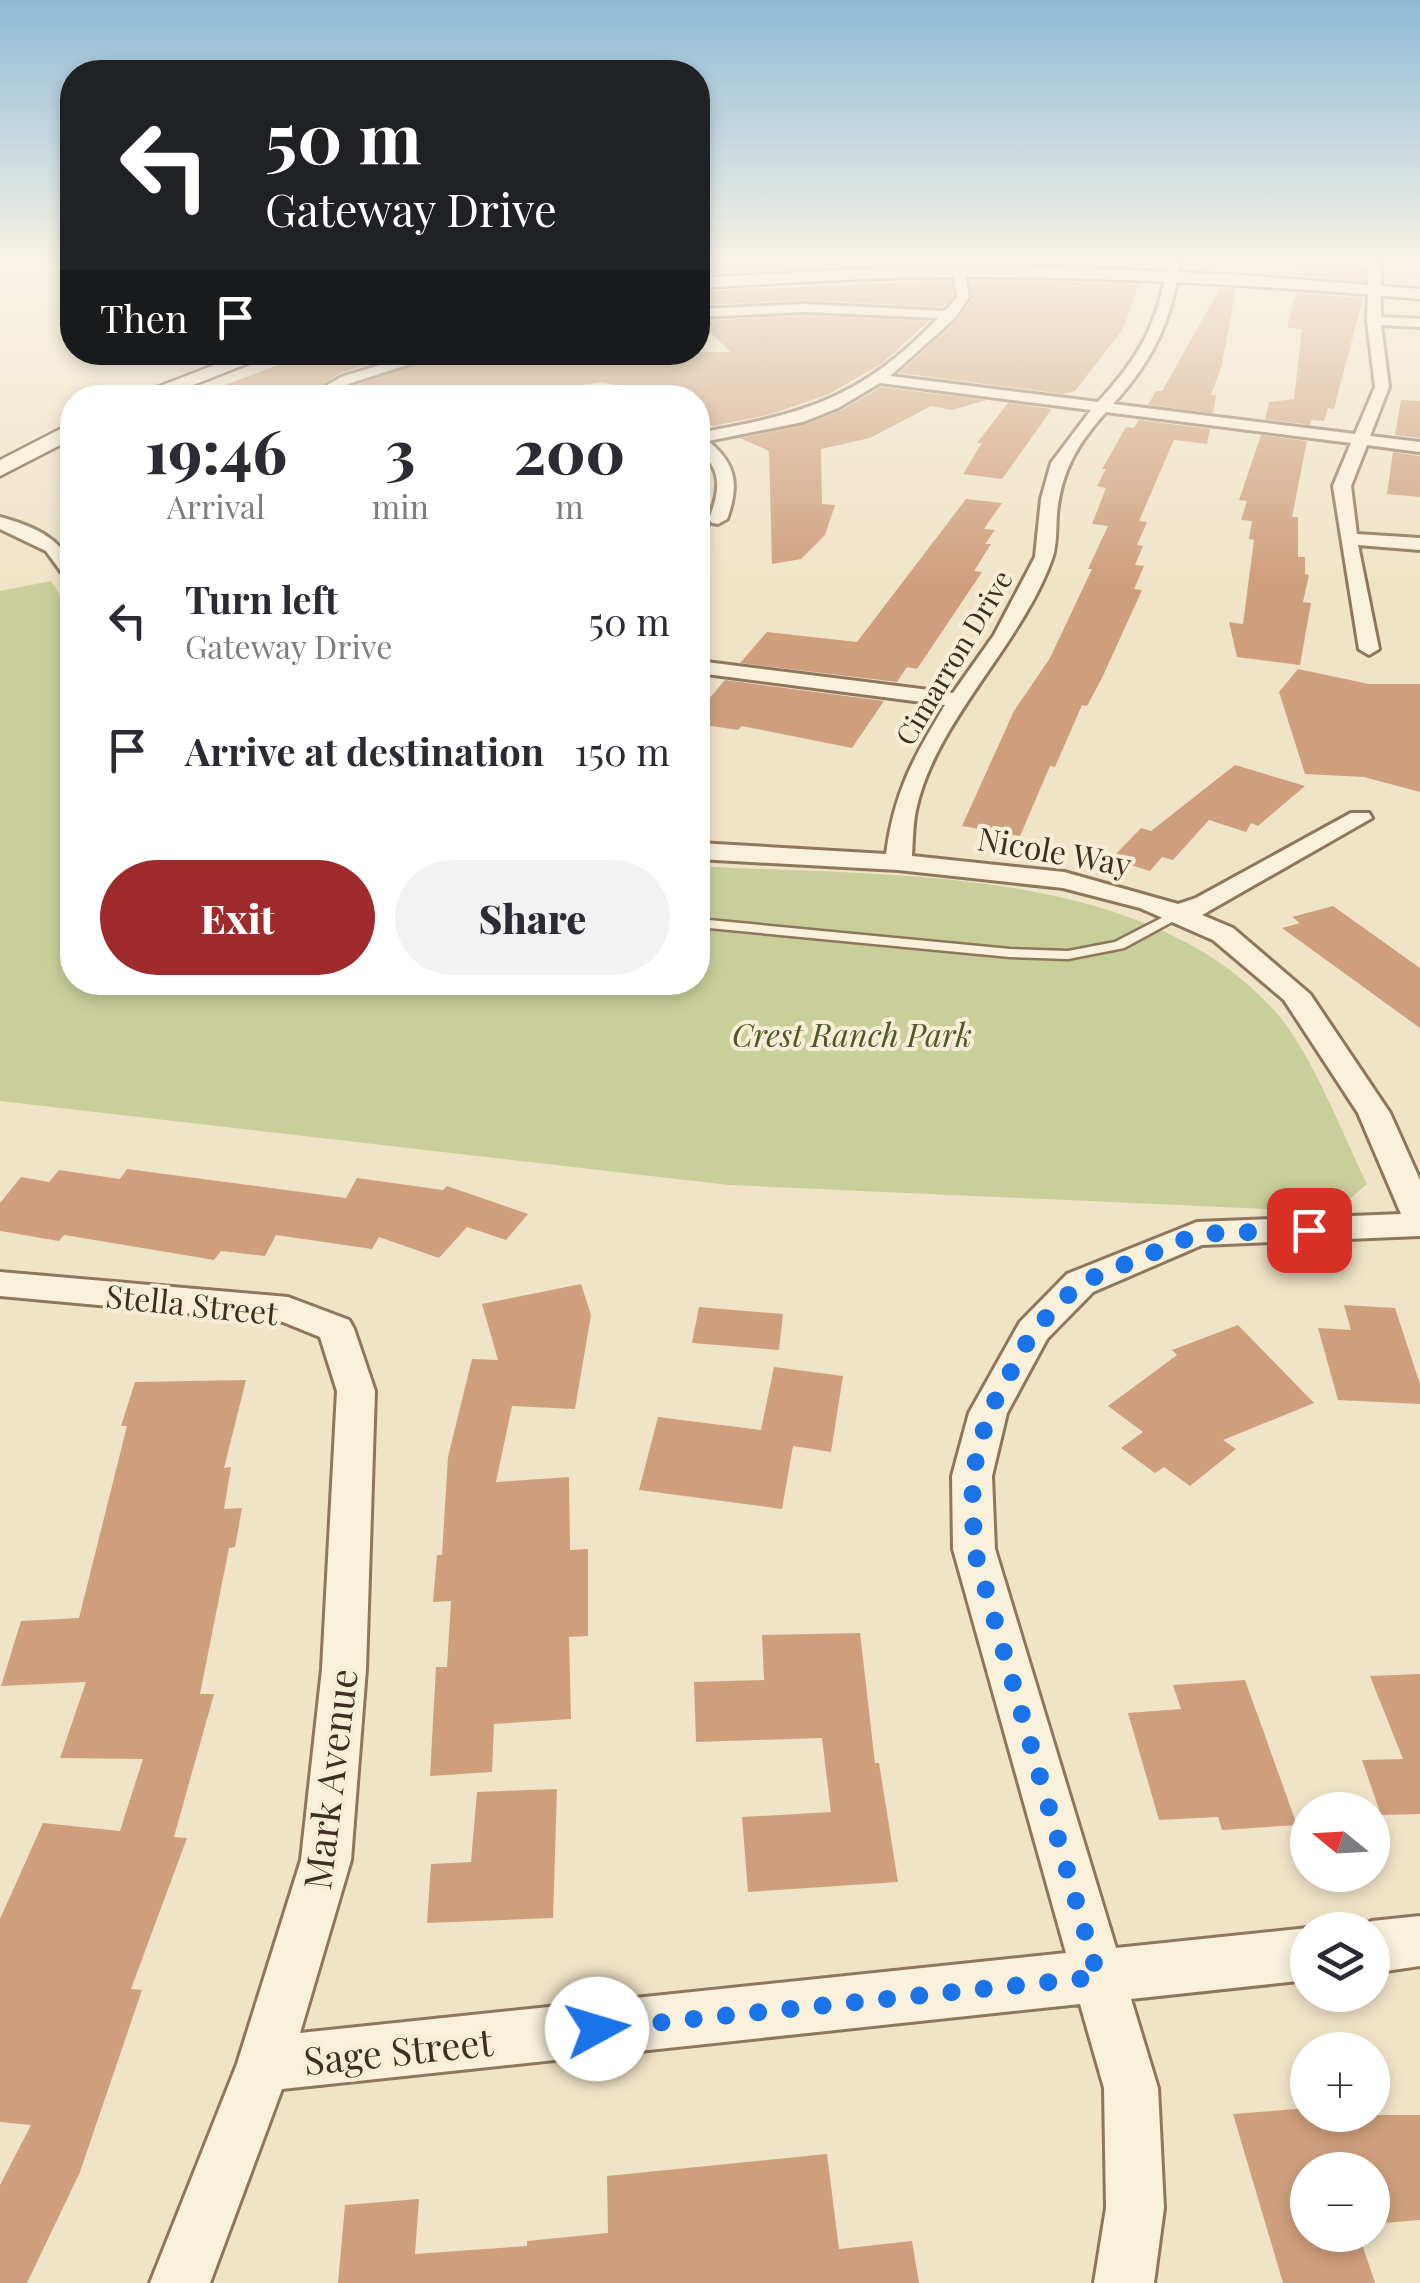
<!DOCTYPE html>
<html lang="en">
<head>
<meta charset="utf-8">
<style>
	:root { --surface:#fff; --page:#f2f2f3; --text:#2b2b33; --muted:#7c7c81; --accent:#9e2a2b }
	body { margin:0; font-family:"Playfair Display",serif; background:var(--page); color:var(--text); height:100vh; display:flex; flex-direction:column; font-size:38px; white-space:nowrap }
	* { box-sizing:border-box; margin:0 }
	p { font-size:32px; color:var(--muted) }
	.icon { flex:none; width:55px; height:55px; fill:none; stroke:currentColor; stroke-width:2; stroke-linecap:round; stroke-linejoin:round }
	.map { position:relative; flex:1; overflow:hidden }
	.side { position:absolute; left:60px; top:385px; width:650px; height:610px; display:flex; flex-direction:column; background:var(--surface); border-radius:40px; box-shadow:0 5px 15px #0003 }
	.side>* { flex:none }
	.hud { position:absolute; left:60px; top:60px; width:650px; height:305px; border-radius:40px; box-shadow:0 5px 15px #0003; background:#202124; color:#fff; overflow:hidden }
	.needle { width:65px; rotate:288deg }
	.controls { position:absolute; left:1290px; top:1792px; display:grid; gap:20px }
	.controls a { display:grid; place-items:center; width:100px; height:100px; border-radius:50%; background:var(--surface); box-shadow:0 5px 15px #0003; font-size:50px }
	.pin { position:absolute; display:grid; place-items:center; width:85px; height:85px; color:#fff; margin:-42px; border-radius:20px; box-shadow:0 5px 15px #0006 }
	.me { position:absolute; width:110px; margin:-55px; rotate:84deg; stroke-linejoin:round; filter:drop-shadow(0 0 8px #0008) }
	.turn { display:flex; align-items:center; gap:35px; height:210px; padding:0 40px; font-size:45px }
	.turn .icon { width:130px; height:130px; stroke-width:2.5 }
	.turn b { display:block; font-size:70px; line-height:85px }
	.then { display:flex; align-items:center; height:95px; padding:0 40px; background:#0003; gap:20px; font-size:38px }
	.eta { display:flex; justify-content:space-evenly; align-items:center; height:170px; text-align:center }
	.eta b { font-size:60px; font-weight:800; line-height:70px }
	.action { display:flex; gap:20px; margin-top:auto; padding:20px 40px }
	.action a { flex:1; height:115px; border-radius:60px; background:var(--accent); color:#fff; font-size:40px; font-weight:800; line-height:115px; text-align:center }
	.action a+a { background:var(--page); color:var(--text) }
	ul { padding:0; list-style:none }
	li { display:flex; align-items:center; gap:30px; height:130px; padding:0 40px }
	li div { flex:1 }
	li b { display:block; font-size:38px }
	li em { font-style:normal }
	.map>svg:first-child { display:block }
</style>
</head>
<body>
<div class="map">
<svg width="1420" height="2283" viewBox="0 0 1420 2283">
	<rect width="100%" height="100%" fill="#f0e4c8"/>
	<path fill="#c9cf9b" d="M51 581 72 615V982H698V866C881 877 1140 862 1274 1010 1311 1051 1342 1133 1367 1184L1335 1212 729 1185 0 1101V591Z"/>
	<path fill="#cf9f7d" d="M698 263H1148L1146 267 878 264 698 274Z
		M1312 263 1365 266V281L1300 276 1303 264Z
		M950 281 953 296 943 307 805 300 698 305V291Z
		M970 281H1027L1139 284 1123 329 1075 391 1063 394 899 373 958 320 972 299Z
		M1220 288 1236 289 1221 368 1211 395H1216L1213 413 1148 405 1156 391H1162Z
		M1296 293 1363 298 1334 409 1328 408 1324 421 1311 420 1310 425 1265 419 1269 402 1294 399 1302 329 1287 328Z
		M805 316 929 321 881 364 827 395 768 415 713 426 698 420V398H663L603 382 560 388 542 396 509 391V398H333L353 386 450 352H731L698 321Z
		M312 352H408L340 373 302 398H201V394Z
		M881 387 986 400 952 410 931 406 870 438 821 449 822 504 835 505 825 535 801 559 772 564 769 451 740 438 804 425 840 411Z
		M1401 400 1420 401V438L1395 435Z
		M1008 403 1052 409 1002 479 963 474 982 443H977Z
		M1139 420 1210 429 1207 444 1174 440 1139 521 1147 522 1137 545 1143 546 1135 565 1144 566 1134 589 1142 590 1102 678 1087 706 1082 705 1055 767 1050 766 1020 836 962 826 1014 711 1050 658 1092 569H1088L1108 526 1092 524 1106 488 1097 486 1106 469H1102L1126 427 1134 428Z
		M1261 435 1307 441 1292 517H1298V557H1305V574L1309 575 1303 602 1311 603 1300 665 1237 657 1229 622 1243 624 1254 540 1249 539 1252 521 1241 520 1247 501 1239 500Z
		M1393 452 1420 456V497L1387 494Z
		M966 499 1002 503 984 529 995 530 985 544H991L974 571 982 572 917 669 907 667 897 682 740 663 767 632 857 642Z
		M1298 669 1369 684H1420V792L1364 777 1305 774 1279 692Z
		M725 680 884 701 852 748 742 726 738 730 698 724V712Z
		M1235 765 1305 786 1258 826 1251 823 1246 832 1209 820 1173 860 1162 857 1150 871 1111 859 1141 828 1151 831Z
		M1333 906 1420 968V1028L1282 928 1300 923 1292 917Z
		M127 1169 346 1198 357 1178 443 1190 447 1186 528 1214 506 1240 467 1227 439 1258 379 1237 372 1249 276 1235 265 1256 221 1251 214 1260 64 1235 59 1241 0 1231V1203L21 1177 49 1182 59 1170 120 1179Z
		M581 1284 591 1315 575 1409 512 1406 496 1482 569 1477 570 1550 588 1549V1636L569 1637 571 1719 494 1724 492 1772 430 1776 436 1667H447L451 1601 433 1602 437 1555H442L448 1457 472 1359 498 1360 482 1304Z
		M1344 1305 1395 1308 1420 1384V1404L1338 1400 1318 1328 1351 1330Z
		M699 1307 783 1314 779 1350 692 1343Z
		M1238 1325 1314 1403 1223 1440 1236 1449 1190 1486 1164 1467 1155 1473 1121 1448 1143 1432 1108 1406 1177 1355 1172 1350Z
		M774 1367 843 1376 831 1452 793 1446 782 1509 639 1490 658 1417 761 1430Z
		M246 1380 224 1468 231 1467 224 1509 242 1508 235 1547 229 1548 200 1694H214L174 1837 187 1838 131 1989 142 1990 80 2172 27 2283H0V2185L31 2125 0 2122V1919L43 1823 120 1831 143 1759 60 1758 86 1682 1 1686 21 1621 79 1618 127 1426H121L135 1382Z
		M860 1633 875 1763H879L898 1882 748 1892 742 1817 831 1812 822 1738 696 1742 694 1682 764 1680 762 1635Z
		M1420 1674V1814L1381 1815 1362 1760 1403 1759 1370 1676Z
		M1245 1680 1297 1825 1222 1830 1218 1817 1159 1820 1128 1713 1181 1709 1173 1685Z
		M557 1789 553 1918 427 1923 431 1864 471 1862 477 1792Z
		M1308 2108V2115H1420V2220L1372 2224V2170H1308V2235H1359L1375 2283H1283L1233 2114Z
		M827 2154 839 2249 912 2241 919 2283H338L345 2205 419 2199 415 2254 527 2246V2241L608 2233 607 2176Z"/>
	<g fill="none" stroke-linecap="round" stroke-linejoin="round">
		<defs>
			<path id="lane" d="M1177 910 1181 911V917L1124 948 1068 959 1010 957 698 927V919L1010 949 1068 951 1115 942Z"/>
			<path id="street" d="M1168 263H1180C1171 322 1154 359 1113 404L1355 434 1375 387 1367 321 1369 263H1381V317L1420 319V327L1381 325 1389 387 1370 436 1420 442V452L1367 445 1351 486 1357 534 1420 538V550L1358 545 1379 649 1369 655 1359 649 1333 486 1351 443 1106 412C1078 443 1061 471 1057 514 1056 528 1057 546 1052 559 1021 646 935 721 916 810 913 824 913 841 912 856L1064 872 1178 904 1196 898 1351 813H1369L1372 818 1202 915 1233 928 1310 994 1390 1113 1420 1180V1236L1202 1245 1093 1292 1047 1339 1007 1413 992 1476 995 1549 1116 1948 1308 1928 1312 1930H1308V1980L1131 1999 1158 2088 1164 2208 1154 2283H1094L1106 2208 1104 2088 1080 2004 282 2089 210 2283H150L237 2064 301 1860 322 1669 337 1391 320 1337 283 1322 0 1296V1272L288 1297 349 1320 354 1329 375 1391 366 1669 351 1860 300 2033 1066 1953 953 1549 952 1476 969 1413 1020 1322 1067 1274 1197 1222 1401 1214 1358 1113 1284 1000 1213 940 1140 908 1063 888 898 870 698 859V843L886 854C894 792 914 757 945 705L698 673V661L953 693 994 635 1035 557 1041 499 1051 463 1091 410 880 383 838 408 803 422 708 441C737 464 739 486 727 519L718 524 712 523 709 519C720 490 723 470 698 449V433C804 414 861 399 938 318L805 312 698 317V309L805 304 945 311 957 297 953 273 959 269 965 273 969 297 955 318 890 376 1098 402C1140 357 1158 323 1168 263Z
				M423 352H447L351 383 325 398H306L341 377Z
				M0 517C33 526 72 541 72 579L65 577 46 551 0 529Z
				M1420 1916V1966L1372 1973V1930L1354 1929 1372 1921Z"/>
			<path id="secondary" d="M1059 267 1240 275 1420 289V299C1271 286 1121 277 971 277 880 276 789 283 698 288V278L878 268Z
				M248 352H277L160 398H129Z
				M72 423V439L0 476V460Z"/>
		</defs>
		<use href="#lane" stroke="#8d765c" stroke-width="5"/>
		<use href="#street" stroke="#8d765c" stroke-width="6"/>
		<use href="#secondary" stroke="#6f573f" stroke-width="5"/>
		<use href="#lane" fill="#faf1dc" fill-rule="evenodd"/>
		<use href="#street" fill="#faf1dc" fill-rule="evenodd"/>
		<use href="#secondary" fill="#faf1dc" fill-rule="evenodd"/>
	</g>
	<linearGradient id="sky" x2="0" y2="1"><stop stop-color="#8fbad6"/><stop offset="0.45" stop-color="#f8f3e6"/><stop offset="1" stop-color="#f8f3e6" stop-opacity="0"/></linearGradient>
	<rect width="1420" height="582" fill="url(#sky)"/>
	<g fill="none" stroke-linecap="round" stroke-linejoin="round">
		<path stroke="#1a73e8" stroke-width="18" stroke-dasharray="0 32.4" d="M597 2029 1098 1977 974 1549 972 1476 988 1414 1033 1331 1080 1283 1198 1234 1309 1230"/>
	</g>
	<g text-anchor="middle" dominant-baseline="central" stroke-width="8" stroke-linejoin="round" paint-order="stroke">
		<g font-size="28" fill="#3d2e20" stroke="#f7eed8">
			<text transform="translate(953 657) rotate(-59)">Cimarron Drive</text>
		</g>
		<g font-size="32" fill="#3d2e20" stroke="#f7eed8">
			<text transform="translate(1055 850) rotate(10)">Nicole Way</text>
			<text transform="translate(192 1303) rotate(6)">Stella Street</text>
		</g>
		<g font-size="32" font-style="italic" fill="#4d5a26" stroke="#f7eed8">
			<text x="852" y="1033">Crest Ranch Park</text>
		</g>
		<g font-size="38" fill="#3d2e20" stroke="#f7eed8">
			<text transform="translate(329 1779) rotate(-83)">Mark Avenue</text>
			<text transform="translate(398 2050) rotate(-6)">Sage Street</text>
		</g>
	</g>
</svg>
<div class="controls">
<a><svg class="needle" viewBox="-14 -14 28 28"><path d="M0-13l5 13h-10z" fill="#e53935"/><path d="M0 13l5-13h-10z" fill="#7c7c81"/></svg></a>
<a><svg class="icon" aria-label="layers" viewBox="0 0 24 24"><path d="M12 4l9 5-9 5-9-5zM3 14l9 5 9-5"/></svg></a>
<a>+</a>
<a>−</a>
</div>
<div class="pin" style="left:1309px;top:1230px;background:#d93025"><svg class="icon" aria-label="arrive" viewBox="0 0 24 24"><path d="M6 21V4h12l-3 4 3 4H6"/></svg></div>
<svg class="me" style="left:597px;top:2029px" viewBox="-20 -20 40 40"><circle r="19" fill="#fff"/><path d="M0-13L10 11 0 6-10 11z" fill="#1a73e8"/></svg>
<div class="hud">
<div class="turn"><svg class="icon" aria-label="left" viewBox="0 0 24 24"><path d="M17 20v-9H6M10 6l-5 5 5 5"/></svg><div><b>50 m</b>Gateway Drive</div></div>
<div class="then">Then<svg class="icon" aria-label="arrive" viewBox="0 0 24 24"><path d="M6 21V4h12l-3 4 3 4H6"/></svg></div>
</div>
<section class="side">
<div class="eta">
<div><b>19:46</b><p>Arrival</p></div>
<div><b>3</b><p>min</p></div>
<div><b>200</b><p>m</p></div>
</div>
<ul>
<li><svg class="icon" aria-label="left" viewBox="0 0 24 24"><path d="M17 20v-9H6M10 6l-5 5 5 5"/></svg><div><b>Turn left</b><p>Gateway Drive</p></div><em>50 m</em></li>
<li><svg class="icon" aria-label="arrive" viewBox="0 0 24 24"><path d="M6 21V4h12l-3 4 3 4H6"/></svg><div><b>Arrive at destination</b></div><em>150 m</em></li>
</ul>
<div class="action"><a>Exit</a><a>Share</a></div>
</section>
</div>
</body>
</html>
